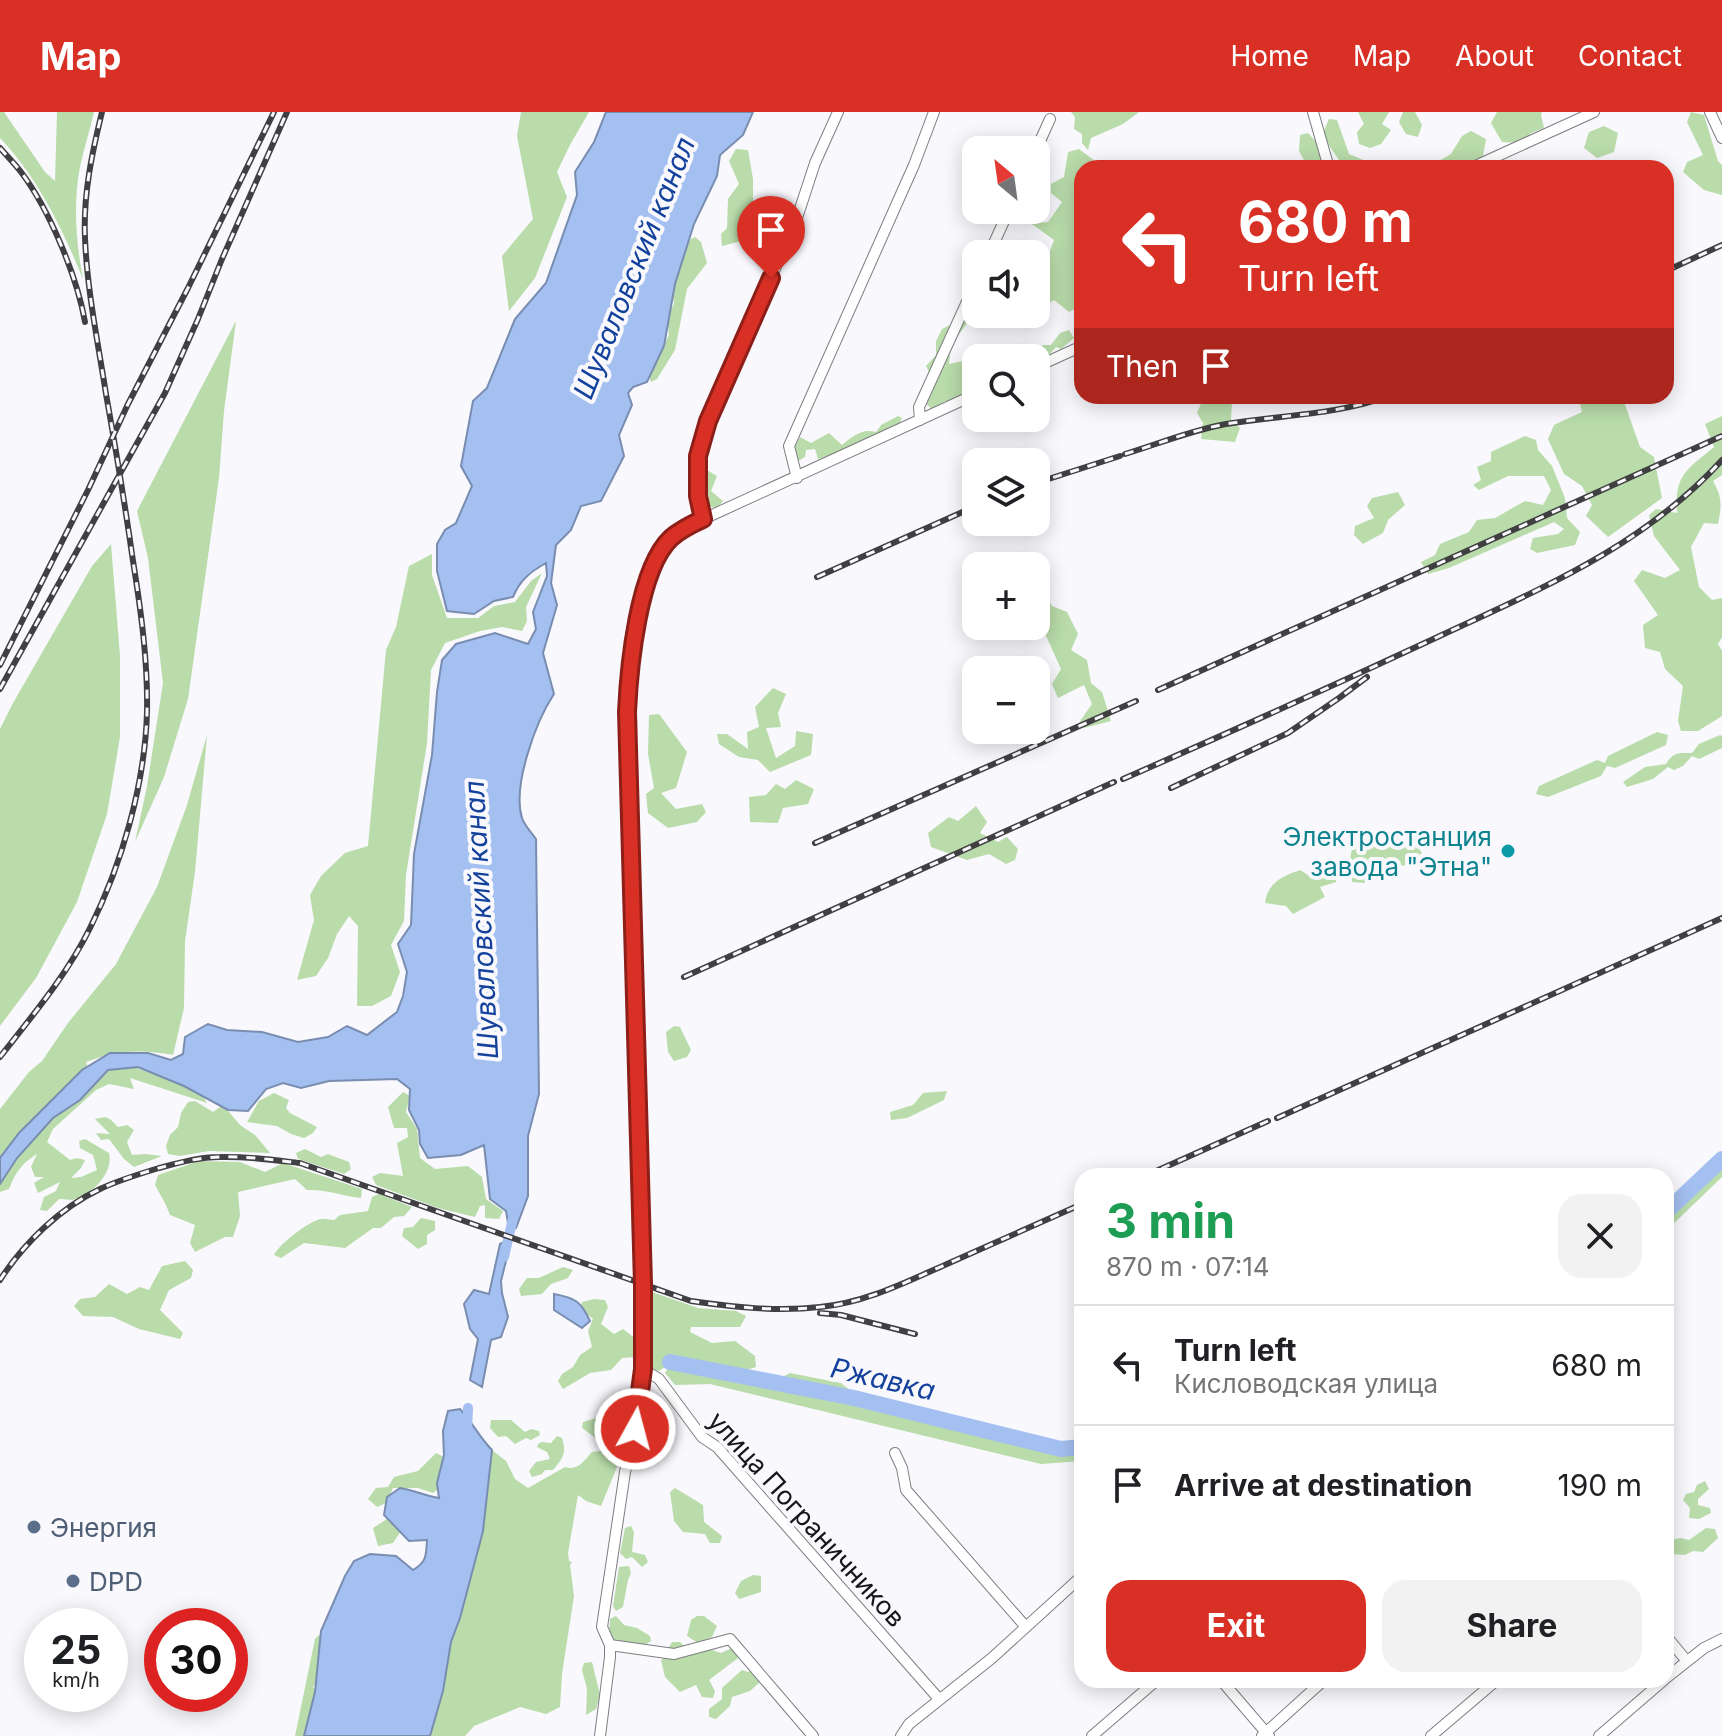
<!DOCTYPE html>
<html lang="en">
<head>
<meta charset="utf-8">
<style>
	:root { --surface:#fff; --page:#f2f2f2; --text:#202124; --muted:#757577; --line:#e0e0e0; --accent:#d93025 }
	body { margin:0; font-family:Inter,sans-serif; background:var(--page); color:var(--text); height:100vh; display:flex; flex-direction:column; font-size:30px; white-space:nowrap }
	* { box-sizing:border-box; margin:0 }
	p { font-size:26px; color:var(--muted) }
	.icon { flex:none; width:44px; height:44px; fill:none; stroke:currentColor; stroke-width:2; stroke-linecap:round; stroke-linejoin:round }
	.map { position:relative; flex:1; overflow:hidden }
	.side { position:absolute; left:1074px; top:1056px; width:600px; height:520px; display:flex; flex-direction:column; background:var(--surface); border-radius:24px; box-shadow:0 4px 20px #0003 }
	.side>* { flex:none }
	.hud { position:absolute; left:1074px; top:48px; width:600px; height:244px; border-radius:24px; box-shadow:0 4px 20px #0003; background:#d93025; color:#fff; overflow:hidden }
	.needle { width:52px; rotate:331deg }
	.fabs { position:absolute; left:962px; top:24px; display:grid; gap:16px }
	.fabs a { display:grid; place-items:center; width:88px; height:88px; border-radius:16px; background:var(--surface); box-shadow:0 4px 20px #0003; font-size:40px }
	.speed { position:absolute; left:24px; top:1496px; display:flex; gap:16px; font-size:40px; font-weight:700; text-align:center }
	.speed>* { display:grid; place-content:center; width:104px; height:104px; border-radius:50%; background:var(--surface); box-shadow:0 4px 20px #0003; line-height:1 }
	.speed small { font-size:20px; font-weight:400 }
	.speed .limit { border:12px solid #d22; background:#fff; color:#111 }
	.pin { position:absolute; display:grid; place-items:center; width:68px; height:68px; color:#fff; margin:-82px -34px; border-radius:50% 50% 50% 0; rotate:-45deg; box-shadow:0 0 8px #0007 }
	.pin .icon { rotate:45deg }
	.me { position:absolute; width:88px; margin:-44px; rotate:7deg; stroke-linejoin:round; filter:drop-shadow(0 0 6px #0008) }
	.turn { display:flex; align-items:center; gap:28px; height:168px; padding:0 32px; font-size:36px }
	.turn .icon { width:104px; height:104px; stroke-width:2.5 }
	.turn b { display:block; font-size:56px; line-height:68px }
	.then { display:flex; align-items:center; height:76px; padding:0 32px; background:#0003; gap:16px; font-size:30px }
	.round { display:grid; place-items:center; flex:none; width:84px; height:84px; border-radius:24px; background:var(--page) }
	.headline { display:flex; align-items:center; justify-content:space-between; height:136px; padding:0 32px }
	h1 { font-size:48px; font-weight:700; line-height:60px; color:#1e9e55 }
	.cta { display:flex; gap:16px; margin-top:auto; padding:16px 32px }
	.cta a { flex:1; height:92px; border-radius:24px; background:var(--accent); color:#fff; font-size:32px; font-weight:700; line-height:92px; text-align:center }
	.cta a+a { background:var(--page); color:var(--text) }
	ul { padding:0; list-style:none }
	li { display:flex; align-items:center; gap:24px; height:120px; padding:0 32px; border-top:2px solid var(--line) }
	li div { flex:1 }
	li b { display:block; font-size:30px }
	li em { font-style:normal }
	header { display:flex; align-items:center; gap:48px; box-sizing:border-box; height:112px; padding:0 40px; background:var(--accent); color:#fff }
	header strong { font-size:38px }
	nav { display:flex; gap:44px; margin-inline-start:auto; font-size:28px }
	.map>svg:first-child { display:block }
</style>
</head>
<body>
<header>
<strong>Map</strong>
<nav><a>Home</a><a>Map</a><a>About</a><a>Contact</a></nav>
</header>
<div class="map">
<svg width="1722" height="1624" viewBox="0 0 1722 1624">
	<rect width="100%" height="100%" fill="#f8f8fd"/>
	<path fill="#b9dcaa" d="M0 0H4L45 60 55 69 57 0H94C90 18 84 36 80 55 73 91 76 131 83 167 62 116 38 66 0 26Z
		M521 0H589L570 33 557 60 567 85 535 166 509 199 502 144 533 107 517 24Z
		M1071 0H1139L1123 12 1091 26 1088 38 1082 31V22L1074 17 1075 5Z
		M1358 0H1389L1382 12 1391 18 1381 32 1370 36 1359 32 1357 20 1364 12Z
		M1403 0H1415L1422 13 1418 25 1406 22 1399 10Z
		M1497 0H1542L1541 3 1544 16 1531 21 1521 31 1502 30 1491 11Z
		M1691 0 1704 3 1718 49 1722 53V83L1704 78 1683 60 1687 50 1703 43 1687 10Z
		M1329 7 1337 8 1349 42 1368 50 1369 56H1325L1341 51 1322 23Z
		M1604 14 1618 21 1614 40 1597 46 1584 36 1589 20Z
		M1471 19 1486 27 1482 50 1469 49 1454 56H1414L1415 49H1423L1427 56 1451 42 1462 24Z
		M1308 21 1316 30 1324 56H1306L1307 54 1299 39 1300 23Z
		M736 37 748 38 753 67V91L745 101 741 129 722 134 721 122 727 116 728 87 739 72 729 49Z
		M1079 37 1095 49 1097 56H1082V118L1074 129 1082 147V199L1079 195 1069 200 1054 188 1039 198 1036 197V151L1045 153 1054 128 1025 107 1026 101 1034 103 1038 111 1048 110 1062 90 1051 81V72L1064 65 1068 40Z
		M695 125 701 130 707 151 687 177 675 238 657 267 651 270 648 262 669 223 667 205 674 192 672 176 687 129Z
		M960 197H970L972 204 951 234 949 252 976 246V276H971C964 284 956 291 945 289L932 297 927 293 926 271 930 262 926 254 936 243V229L942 217 952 212Z
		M236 209 224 299 219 366 188 587 164 665 135 730 147 674 163 571 148 446 137 399Z
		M1069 218 1074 226 1061 237 1056 235 1045 247 1036 245 1016 246 1017 238 1032 242 1043 233H1051L1060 221Z
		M1211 284H1226L1232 291 1231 307 1240 316 1235 330 1201 327 1203 311 1197 301 1203 287Z
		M1578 284H1622L1640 335 1654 345 1662 386 1608 425 1586 404 1592 393 1582 374 1564 362 1548 327 1554 313 1582 300Z
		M898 304 902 306 899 313 847 338 818 347 815 337 806 338 805 345 798 349 793 338 800 325 811 331 829 321 842 333C853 324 862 316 876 320L881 313Z
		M1722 304V363L1713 369C1722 385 1722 393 1718 412L1704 411 1691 435 1699 475 1712 488 1722 486V525L1718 532 1722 539V604L1698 619H1681L1678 609 1683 574 1665 557 1660 540 1645 536 1643 513 1658 503 1634 469 1642 458 1665 466 1680 458 1654 424 1649 403 1656 397 1677 401C1674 362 1688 357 1714 335L1705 312Z
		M1525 324 1536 328 1538 338 1552 354 1565 386 1567 406 1580 420 1575 433 1537 441 1530 437 1533 426 1558 422 1564 417 1554 410 1449 456 1428 462 1421 450 1435 443 1440 432 1469 420 1477 408 1495 406 1525 389 1543 393 1551 378 1544 364H1508L1479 378 1473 373 1481 368 1477 355 1491 349V340Z
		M701 325 711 334 705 357 717 364 711 379 723 389 716 397 706 392 709 384 696 378Z
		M1398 380 1405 393 1388 408 1383 421 1363 432 1354 423 1355 414 1374 406 1367 394 1372 386Z
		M111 432 120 544V625L107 702 77 790 36 866 0 914V617L13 591 92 454Z
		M432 442V463L447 506H478L494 494 515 490 531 469 542 461 526 495 527 509 522 519 502 515 480 519 445 531 431 558 427 631 406 763 404 809 391 833 400 860 391 884 372 894H357L358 814 349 804 337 822 328 846 316 864 297 868 314 808 310 783 321 764 345 741 368 734 386 538 396 515 409 454Z
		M1036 463 1052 494 1067 500 1078 522 1071 538 1087 548 1091 571 1102 580 1111 609 1084 616 1080 609 1092 592 1084 573 1058 586 1052 572 1061 557 1042 515 1044 505 1036 498Z
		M773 576 786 582 778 601 781 615 766 616 776 646 795 634 796 619 813 622 811 643 770 660 758 648 739 645 719 632 717 622H727L748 637 747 620 759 615 755 595Z
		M659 602 687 640 676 676 661 681 676 697 702 692 706 700 697 710 668 716 648 701 646 682 654 676 648 642 649 603Z
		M1657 620 1668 623 1666 633 1615 656 1607 654 1601 664 1548 685 1536 682 1539 674 1597 648 1605 651 1608 644Z
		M207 623 195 760 185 829 184 896 173 943C141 937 117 938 86 950L89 958 121 951 199 977 207 991 130 966 134 977 109 972 96 978 53 1017 47 1030 70 1048 77 1046 85 1048 81 1056 71 1066 81 1065 97 1058 93 1043 80 1036 79 1029 85 1027 109 1041C114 1061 91 1084 72 1088 71 1088 61 1087 59 1087L47 1099 40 1098 44 1085 56 1079 60 1070 38 1081 34 1071 44 1065H35L31 1055 37 1042C21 1052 16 1060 9 1077L0 1080V997L29 960 42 949 68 911 116 852 157 775 187 693Z
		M1720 623 1722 624V636L1699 647 1692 644 1683 654 1674 658 1668 655 1653 667 1627 675 1623 670 1645 655 1666 652C1673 640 1678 641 1692 641L1699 632Z
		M796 668 814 677 808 692 783 696 778 711 750 710 749 685 766 683 776 672 785 677Z
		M976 694 987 710 980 721 998 730 1007 725 1018 737 1015 748 1006 752 989 742 967 748 931 735 928 721 949 705 958 709Z
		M1392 720H1409L1422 741 1403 754 1390 745 1388 759 1365 771 1352 770 1350 749 1352 735 1373 726 1386 729Z
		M1319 752 1339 754 1336 770 1320 775 1325 785 1293 802 1286 794 1265 791C1267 771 1283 764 1300 758L1313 766Z
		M674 914 680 915 691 938 687 945 674 949 668 940 666 920Z
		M947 979 944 988 907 1006 891 1008 890 1000 913 993 923 981Z
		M403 980 410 984 406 1000 417 1017 420 1046 435 1057 468 1054 482 1065 486 1087 503 1099 499 1107 485 1106V1093L480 1094 475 1105 438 1096 376 1073 372 1065 380 1061 403 1064 397 1031 408 1025 407 1016H394L388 995Z
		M274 981 289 988 286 996 290 1001 317 1015 313 1021 304 1026 291 1022 277 1014 247 1010 259 989Z
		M195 989 213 1000 223 993 240 1013 255 1023 270 1041 209 1039 180 1044 168 1042 166 1034 170 1023 178 1015 181 1001 188 990Z
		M105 1005 110 1007 118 1015 127 1013 134 1018 127 1030 132 1043 146 1042 162 1044 134 1055 124 1047 109 1027 101 1028 96 1021 110 1022 95 1007Z
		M305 1037 321 1045 328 1042 349 1050 351 1057 344 1062 298 1047 296 1041Z
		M1722 1045V1065L1670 1115H1666V1098Z
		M199 1049 240 1050 265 1060 283 1051 362 1077 361 1086C343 1084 325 1077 307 1078L295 1067 238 1080 240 1104 233 1125H225L195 1140 190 1131 195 1113 170 1103 166 1093 155 1073 158 1063Z
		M379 1082 412 1095 404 1104 394 1105 381 1116H373L345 1136 304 1131 281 1146 274 1143C279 1132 309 1109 321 1107 325 1106 330 1108 334 1108L340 1103 368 1099 372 1085Z
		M421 1106 435 1109V1118L427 1123V1132L418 1137 402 1124 404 1116 413 1115Z
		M185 1149 193 1158 191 1166 169 1178 160 1198 183 1221 180 1227 139 1217 113 1205 83 1204 74 1194 80 1187 95 1185 109 1172 127 1182 140 1175 149 1178 162 1154Z
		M563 1155 573 1158 568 1166 551 1172 542 1182 521 1184 519 1177 527 1166H539Z
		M652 1180 698 1196 736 1199 746 1204 740 1215H691L690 1220 712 1231 735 1229 755 1244 756 1255 743 1259 679 1245 659 1259 651 1256 646 1249Z
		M594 1187 605 1188 608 1195 601 1212 614 1222 623 1217 641 1231 637 1245 622 1246 611 1258 590 1261 563 1277 558 1269 562 1262 573 1255 580 1243 592 1235 588 1219 593 1207 581 1197 582 1190Z
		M682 1248 775 1269 790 1261 841 1271 864 1289 989 1319 1057 1341 1082 1338V1349L1041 1352 710 1272 675 1273 665 1261 670 1253Z
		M614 1296 622 1300 624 1309 612 1316 623 1324 618 1332 597 1327 582 1316 583 1310 607 1303Z
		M491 1308H511L525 1320 531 1317 539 1319 540 1323 531 1328 526 1326 515 1332 506 1324 498 1325 490 1316Z
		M557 1324 562 1326C567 1341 563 1346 553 1358H545L542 1362 532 1365 529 1359 536 1350 550 1347 547 1340 537 1335 538 1332 542 1330 551 1331Z
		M492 1338 506 1349 515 1367 528 1376 565 1355C578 1359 584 1349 592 1340L607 1338 617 1355 601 1394 586 1389 578 1383 568 1441 569 1449 572 1450 570 1453 574 1484 562 1562 560 1595 546 1602 520 1595 474 1614 465 1624H430L443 1579 451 1530 460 1506 483 1419Z
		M436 1341 446 1346 441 1375 433 1381 418 1376H393L386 1391 377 1395 368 1387 376 1376 388 1375 394 1365 418 1359Z
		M1705 1369 1709 1377 1698 1387V1393L1710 1396 1711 1401 1699 1407 1689 1406 1690 1396 1683 1388 1686 1382 1694 1380 1697 1373Z
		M675 1376 703 1393 704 1410 722 1424 720 1431H710L705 1422 683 1420 674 1409 670 1380Z
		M390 1405 401 1419 393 1431 378 1434 373 1416Z
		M631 1414 634 1420 632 1440 645 1443 648 1450 642 1455 632 1445 626 1447 620 1441 625 1416Z
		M1706 1416 1715 1417 1718 1426 1703 1440 1693 1439 1685 1443 1669 1442 1666 1445V1429L1681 1426 1689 1428Z
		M629 1454 631 1461 628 1468 623 1495 616 1499 613 1494 619 1455Z
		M753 1463 761 1464V1480L739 1487 735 1481 741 1469Z
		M616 1504 624 1513 637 1516 650 1524 651 1529 645 1533 615 1529 609 1523 610 1507Z
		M697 1504H704L717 1514 712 1525 698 1531 687 1524 691 1508Z
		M319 1523 322 1526 320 1566 313 1575 318 1584 307 1624H295L315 1527Z
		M672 1530H680L691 1539 706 1536 721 1541 734 1535 738 1546 709 1568 715 1579 713 1586 702 1585 696 1573 680 1580 665 1565 661 1548 670 1543 669 1535Z
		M592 1550 600 1583 596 1597 586 1603 587 1577 582 1558 584 1551Z
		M742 1558 748 1560 754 1558 761 1569 750 1579 732 1585 730 1594 716 1607 709 1605V1597L722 1587V1576Z"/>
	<path fill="#a4c0f1" stroke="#798db0" stroke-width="2" d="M606 0H753L743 23 720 43 717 64 694 112 675 172 664 234 647 270 633 275 628 281 632 293 619 323 624 344 601 389 581 394 571 418 556 433 551 471 557 493 543 541 554 582C536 609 512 674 522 706 524 713 532 721 536 727L539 982 528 1024V1084L516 1116 509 1117 506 1099 490 1087 484 1033 461 1043 428 1046 420 1032 419 1018 409 998 410 977 397 967 329 969 301 976 283 971 266 977 248 999 228 998 184 974 138 955 108 958 80 988 53 1006 17 1046 0 1072V1046L19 1021 82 958 110 941H148L171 948 183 942 185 925 208 912 227 918 262 920 298 930 328 925 347 914 367 923 397 900 403 884 407 860 398 832 411 813 414 742 432 643 437 580 442 548 456 532 495 521 528 532 536 517 533 500 547 464 546 451C530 460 520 468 513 485L494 489 474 502 447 499 437 459V432L445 418 456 411 472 374 461 354 473 289 487 276 515 207 546 171 577 83 575 60 594 30Z
		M506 1129 509 1137 501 1169 502 1181 508 1205 501 1225 491 1228 482 1275 470 1268 478 1227 470 1217 464 1192 474 1178 489 1182 500 1132Z
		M554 1182C575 1186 581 1189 590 1209L582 1216 554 1198Z
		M460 1297C473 1311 479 1325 492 1338L483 1419 460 1506 451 1530 443 1579 430 1624H304L315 1580 321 1519 345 1464 354 1449 370 1442 396 1444 413 1458C427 1450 426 1443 427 1428L409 1429 384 1403 387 1385 400 1376C414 1378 425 1384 439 1386L437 1371 444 1343 443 1319 448 1299Z"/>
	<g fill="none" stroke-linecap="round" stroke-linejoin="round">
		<path stroke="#a4c0f1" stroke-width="10" d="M504 1145 513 1106
			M467 1319 468 1296"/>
		<path stroke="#a4c0f1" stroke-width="16" d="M1666 1100 1722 1047
			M670 1250 854 1286 1061 1337 1082 1335"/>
		<defs>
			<path id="minor" d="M1313 0 1329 56
				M1710 0 1722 26
				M1036 38 1050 7
				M1471 56 1594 0
				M989 142 1009 98
				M1036 255 1082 234
				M920 308 919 295 976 170
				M797 366 789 334 914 53 934 0
				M703 407C694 368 697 347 708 309L796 109 815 51 838 0
				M643 1257 659 1267 702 1325 717 1335 939 1587
				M895 1341 902 1356 906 1378 1025 1514
				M1666 1524 1686 1548
				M610 1533 674 1542 730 1527 813 1624
				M1666 1566 1704 1536 1722 1527
				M1221 1568 1269 1624
				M600 1624 610 1545V1533L602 1515 625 1360 635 1317 643 1257V1172L641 1036 627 600C629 555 637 458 671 426 675 422 681 419 686 415L976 282
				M901 1624 909 1612 992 1546 1082 1464
				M1092 1624 1157 1568
				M1262 1624 1324 1568
				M1431 1624 1497 1568
				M1599 1624 1664 1568"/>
		</defs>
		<use href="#minor" stroke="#7e7e82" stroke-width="12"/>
		<use href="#minor" stroke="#fff" stroke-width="10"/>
		<defs>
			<path id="rail" d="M0 36C7 44 14 51 21 60 49 97 77 164 85 210
				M1666 159 1722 133
				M1125 342C1158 332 1192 318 1226 312 1280 303 1337 303 1389 284
				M1036 371 1120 344
				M817 465 976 394
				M0 553 88 378 128 292 188 176 274 0
				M0 577 165 281 198 207 222 147 287 0
				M1158 578 1722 324
				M1123 667C1226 622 1328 576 1429 529 1535 479 1641 437 1722 348
				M1171 676 1288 621 1339 586 1367 565
				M815 731 1136 589
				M684 865 1114 670
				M0 945C32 904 67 863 90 816 122 752 145 672 147 600 148 550 141 499 133 449 125 393 116 338 106 282 98 231 87 178 85 126 83 83 92 41 102 0
				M1277 1006 1722 806
				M1145 1064 1268 1009
				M0 1168C24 1131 60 1096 100 1077 119 1068 139 1062 159 1056 178 1051 199 1045 220 1045 247 1044 274 1048 300 1051L691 1189C733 1195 777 1200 820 1195 865 1191 906 1170 947 1152 992 1132 1037 1112 1082 1092
				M820 1201 841 1203 915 1222"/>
		</defs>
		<use href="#rail" stroke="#404042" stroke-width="6"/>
		<use href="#rail" stroke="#f8f8fd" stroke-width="3" stroke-dasharray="9" stroke-linecap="butt"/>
	</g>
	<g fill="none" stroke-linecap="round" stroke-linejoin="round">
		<defs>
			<path id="route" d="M635 1317 643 1257V1172L627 600C629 556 638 457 671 426 680 418 692 412 703 407L698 384V344L708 309 771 166"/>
		</defs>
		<use href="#route" stroke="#8d1f18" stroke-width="20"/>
		<use href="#route" stroke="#d93025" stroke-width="14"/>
	</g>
	<circle fill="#0f9aa8" stroke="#f8f8fd" stroke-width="3" cx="1508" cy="739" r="8"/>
	<g fill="#5c6f8a" stroke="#f8f8fd" stroke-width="3">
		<circle cx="34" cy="1415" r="8"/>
		<circle cx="73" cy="1469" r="8"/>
	</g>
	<g text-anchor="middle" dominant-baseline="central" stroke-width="8" stroke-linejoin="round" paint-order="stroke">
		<g font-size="26" fill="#0d838f" stroke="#f8f8fd" text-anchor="end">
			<text x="1492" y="724">Электростанция<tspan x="1492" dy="30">завода "Этна"</tspan></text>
		</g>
		<g font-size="26" fill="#161618" stroke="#f8f8fd">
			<text transform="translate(807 1407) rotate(48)">улица Пограничников</text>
		</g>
		<g font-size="26" fill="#4e5e75" stroke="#f8f8fd" text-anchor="start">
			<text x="50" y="1415">Энергия</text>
			<text x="89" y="1469">DPD</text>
		</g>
		<g font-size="28" font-style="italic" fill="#13419c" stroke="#f8f8fd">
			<text transform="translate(634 156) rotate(-68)">Шуваловский канал</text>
			<text transform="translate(481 808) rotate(-93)">Шуваловский канал</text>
			<text transform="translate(883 1267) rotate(13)">Ржавка</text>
		</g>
	</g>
</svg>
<div class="fabs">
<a><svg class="needle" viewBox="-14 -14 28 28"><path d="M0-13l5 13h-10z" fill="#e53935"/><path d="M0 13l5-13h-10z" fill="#757577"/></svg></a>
<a><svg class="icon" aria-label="sound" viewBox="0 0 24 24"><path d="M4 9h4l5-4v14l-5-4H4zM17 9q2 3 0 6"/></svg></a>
<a><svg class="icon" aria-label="search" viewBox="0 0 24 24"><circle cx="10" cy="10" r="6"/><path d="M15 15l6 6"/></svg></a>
<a><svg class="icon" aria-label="layers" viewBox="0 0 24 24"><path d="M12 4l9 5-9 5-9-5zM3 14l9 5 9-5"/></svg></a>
<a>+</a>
<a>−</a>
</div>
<div class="speed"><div>25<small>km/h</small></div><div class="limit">30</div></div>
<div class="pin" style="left:771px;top:166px;background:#d93025"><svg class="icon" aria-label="arrive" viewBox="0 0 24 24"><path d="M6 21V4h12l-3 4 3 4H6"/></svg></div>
<svg class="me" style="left:635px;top:1317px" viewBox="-20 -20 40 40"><circle r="17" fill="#d93025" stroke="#fff" stroke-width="3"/><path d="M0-11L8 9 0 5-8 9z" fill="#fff"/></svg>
<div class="hud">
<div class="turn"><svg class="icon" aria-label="left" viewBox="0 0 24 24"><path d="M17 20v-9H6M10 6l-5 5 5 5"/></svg><div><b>680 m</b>Turn left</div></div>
<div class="then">Then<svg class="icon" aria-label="arrive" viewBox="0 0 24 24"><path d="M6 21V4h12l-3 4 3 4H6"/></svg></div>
</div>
<section class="side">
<div class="headline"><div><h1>3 min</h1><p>870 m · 07:14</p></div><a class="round"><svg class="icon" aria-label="close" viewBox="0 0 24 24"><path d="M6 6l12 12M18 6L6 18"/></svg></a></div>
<ul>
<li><svg class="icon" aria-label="left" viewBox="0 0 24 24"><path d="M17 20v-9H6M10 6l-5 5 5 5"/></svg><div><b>Turn left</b><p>Кисловодская улица</p></div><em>680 m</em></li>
<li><svg class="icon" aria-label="arrive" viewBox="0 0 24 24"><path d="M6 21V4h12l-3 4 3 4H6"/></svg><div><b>Arrive at destination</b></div><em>190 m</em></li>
</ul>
<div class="cta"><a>Exit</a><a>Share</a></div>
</section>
</div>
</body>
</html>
